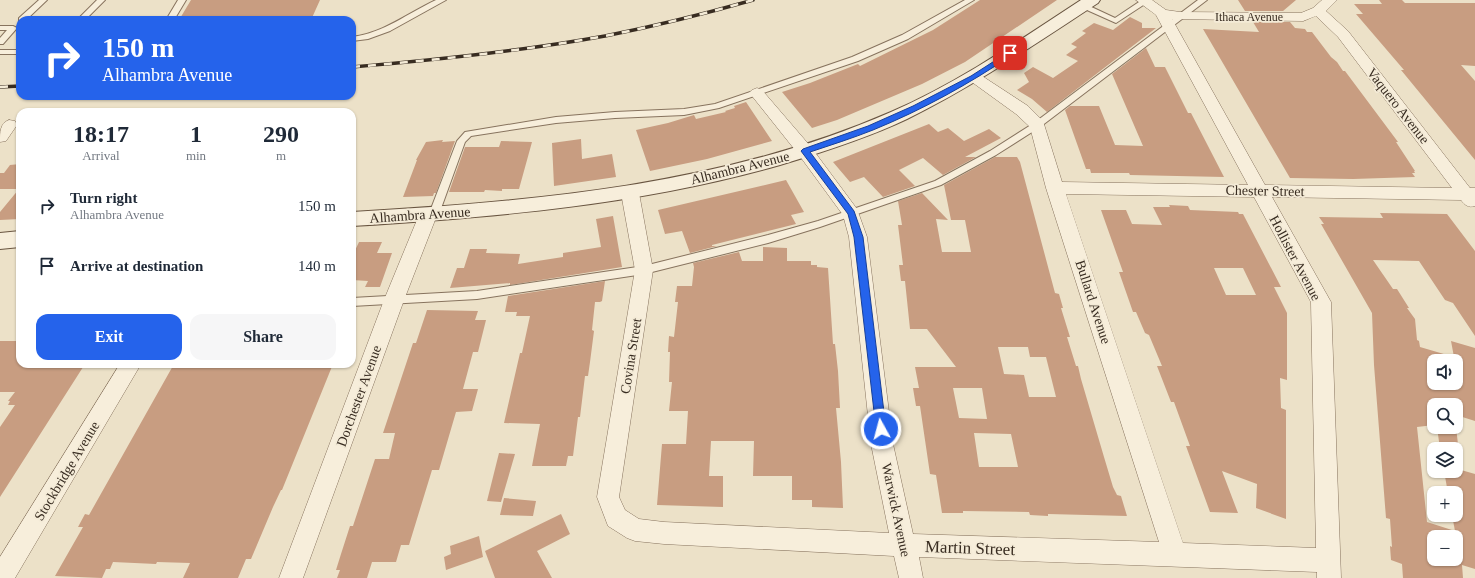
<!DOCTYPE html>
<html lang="en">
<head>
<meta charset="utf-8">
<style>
	:root { --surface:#fff; --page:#f6f6f7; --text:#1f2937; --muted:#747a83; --accent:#2563eb }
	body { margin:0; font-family:"Times New Roman",serif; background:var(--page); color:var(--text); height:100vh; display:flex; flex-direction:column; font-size:15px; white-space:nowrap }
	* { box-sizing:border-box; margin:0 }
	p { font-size:13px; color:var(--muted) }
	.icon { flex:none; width:22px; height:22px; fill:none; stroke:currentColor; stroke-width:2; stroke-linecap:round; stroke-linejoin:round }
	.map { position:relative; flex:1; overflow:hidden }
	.panel { position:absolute; left:16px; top:108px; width:340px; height:260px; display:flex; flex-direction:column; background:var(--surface); border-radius:12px; box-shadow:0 1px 3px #0004 }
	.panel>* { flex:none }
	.hud { position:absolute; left:16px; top:16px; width:340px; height:84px; border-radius:12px; box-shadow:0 1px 3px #0004; background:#2563eb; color:#fff; overflow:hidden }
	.fabs { position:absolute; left:1427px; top:354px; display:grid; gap:8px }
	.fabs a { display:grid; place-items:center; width:36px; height:36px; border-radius:8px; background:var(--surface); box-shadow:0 1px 3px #0004; font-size:20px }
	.pin { position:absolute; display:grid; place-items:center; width:34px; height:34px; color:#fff; margin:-17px; border-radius:8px; box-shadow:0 2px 6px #0006 }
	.me { position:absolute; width:44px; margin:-22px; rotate:353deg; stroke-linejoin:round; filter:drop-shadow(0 0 3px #0008) }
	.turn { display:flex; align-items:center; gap:14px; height:84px; padding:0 20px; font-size:18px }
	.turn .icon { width:52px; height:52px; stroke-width:2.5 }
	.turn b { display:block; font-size:28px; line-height:34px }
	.eta { display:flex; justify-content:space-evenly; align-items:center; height:68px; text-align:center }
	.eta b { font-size:24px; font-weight:800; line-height:28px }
	.cta { display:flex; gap:8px; margin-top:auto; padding:8px 20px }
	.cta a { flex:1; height:46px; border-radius:12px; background:var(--accent); color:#fff; font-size:16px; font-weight:800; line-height:46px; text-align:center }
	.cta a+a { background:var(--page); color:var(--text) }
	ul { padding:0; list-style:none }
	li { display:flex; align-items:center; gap:12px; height:60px; padding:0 20px }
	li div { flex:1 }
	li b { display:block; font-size:15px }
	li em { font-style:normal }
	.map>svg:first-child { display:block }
</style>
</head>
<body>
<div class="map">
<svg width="1475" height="578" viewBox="0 0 1475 578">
	<rect width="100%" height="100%" fill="#ece1c8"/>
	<path fill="#c89d81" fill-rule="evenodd" d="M191 0H320L311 20H179Z
		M980 0H1057L965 62 922 84 837 120 812 128 782 92 810 83 858 64 860 66 933 30Z
		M1238 0H1296L1283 11H1245Z
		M1379 0H1402L1405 3H1475V66L1461 65 1475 81V160L1401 70H1404L1356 14H1363L1354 4H1382Z
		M1130 17 1142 23V28H1156L1047 112 1032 99 1017 90 1029 82 1024 73 1033 67 1053 78 1078 61 1066 55 1077 47 1071 44 1086 33 1082 31 1094 23 1113 30Z
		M1253 22H1290L1295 28 1305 29 1307 32H1312L1331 57 1337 62 1343 71H1345L1398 142H1396L1415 171H1414L1415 173H1412L1415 177 1353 179 1290 178 1203 29 1259 32Z
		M1146 48 1155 67H1165L1188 113H1191L1224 177 1130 175 1129 173H1091L1090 169H1086L1065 110 1070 106H1099L1115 145 1143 146 1112 74Z
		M746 102 772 141 707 159 650 171 636 130 668 123 694 115 696 119 726 112 725 111 735 108 734 106Z
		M929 124 938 132 948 128 964 141 989 129 1001 138 965 157H976L943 175 923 158 899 170 915 186 883 197 864 177 850 182 833 162Z
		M581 139 582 159 612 154 616 177 554 186 552 143Z
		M443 140 442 142 455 141 436 193H434L433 196 403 197 417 160H416L426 142Z
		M501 141 532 142 519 189H502V191L485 190 484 192H449L465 147H499Z
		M995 157H1017L1020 162 1055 293 1059 294 1063 308H1061L1070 337H1067L1076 366H1078L1081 379 1104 457 1113 487 1117 495 1121 496 1127 516 1048 514V516L1030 515 1029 512 963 511V513H942L936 475 930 474 920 406H916L913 388H919L915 367H956L927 329H910L905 281H901L899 265H903L898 225H902L898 201 922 193 948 220 936 219 942 252H971L965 220H951L944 185ZM998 347H1028L1030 357H1046L1056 397H1029L1024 375 1004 374ZM953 388H982L987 419 959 418ZM974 433 1011 434 1018 467H979Z
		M20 164V219L0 220V212L19 189H0V173H4L10 165Z
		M786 180 804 212 791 215 796 224 712 245V246H717L690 253 682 231 665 234 658 210Z
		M1169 205 1188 206 1190 210 1238 212 1239 214H1243L1281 287H1274L1287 313V380L1280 378 1281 408 1286 410V519L1256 508 1257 484 1222 471 1238 513 1210 512 1186 446H1190L1174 402H1171L1157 366H1162L1149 335 1145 333 1136 312H1133L1119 272H1123L1101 210H1126L1132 224 1162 225 1153 207H1170ZM1214 268H1243L1256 295H1226Z
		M1380 213 1447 214 1475 251V336L1453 303 1445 300 1419 261 1373 260 1393 289H1397L1409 308H1407L1415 319 1417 340 1419 341 1420 347 1454 357 1451 341 1475 348V421L1456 415V405H1434V425L1417 427 1427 522 1455 531 1452 515H1456V493H1448L1444 471H1456V449H1440L1437 427H1456L1461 470 1475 474V569L1462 565 1463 578H1403L1402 564 1391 560 1390 546 1392 547 1390 519 1386 518 1374 365 1372 313 1321 224H1324L1319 217 1383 218ZM1434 361H1456V383H1434ZM1434 537H1456V559H1434Z
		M613 216 622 267 510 285V283L450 288 457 268H464L470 249H487L486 253 520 254 518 264 563 257V253L601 247 596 219Z
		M359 242H382L377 253H392L380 287H365L368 281 352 280V257Z
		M763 247 787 248V261H811V265H817V267L828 268 833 344H835L838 371 840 408H836L841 462 843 508 812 507V500H792V476H753L754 441H711L709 476H723V507L657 505 662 444H686L688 411H669L672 382H669L670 352H668L669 336 674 337 678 302H675L677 286H692L694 267 693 263 739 252 742 261H763Z
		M605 281 602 301 600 302H595L592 330 594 331 590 362 588 376H585L580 417H578L573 456H568L566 466H532L540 424 504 423 520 353H522L530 316H516L517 312H505L508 296Z
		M427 310 478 311 475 320H486L478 352H473L463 389H478L472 411 456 412 439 470H432L409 545H401L396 562H372L367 578H337L340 570H336L341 554 350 526H353L375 459H389L395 433H383L413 343H416Z
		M0 341H20V365L85 364 0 497V427L15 405H8L10 401H8L15 392H0Z
		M174 364H333L282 490H281L273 507 251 559H246L238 578H183L190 563 157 562 156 564 113 562 110 569H106L102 578 55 576 83 527H78L85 514 89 515Z
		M499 453 515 454 501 502 487 501Z
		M504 498 536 501 533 516 500 515Z
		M561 514 570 534 537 551 552 578H495L485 551Z
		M479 536 483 557 446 570 444 557 451 554 450 546Z"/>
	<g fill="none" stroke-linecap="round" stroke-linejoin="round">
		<defs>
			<path id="service" d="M39 0H47L26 20H20L19 22V18Z
				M97 0H105L85 20H77Z
				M178 0H186L174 20H166Z
				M436 0H446L390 31 368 39 352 41V37C384 33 408 13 436 0Z
				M965 0H974L908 39 858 61 719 108 684 115 615 118 556 123 471 136 465 142 439 214 434 217 429 214 457 141 465 132 556 117 615 112 684 109 715 104 852 57 902 35Z
				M1142 0H1151L1116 23 1078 6 1082 4H1085L1115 18Z
				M1198 0H1207L1040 127 996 155 941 185 820 227 768 243 644 274 477 299 352 306V298L477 291 644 266 768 235 818 221 935 181 990 151 1034 123Z
				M0 26H13L17 28 3 44H0V38L7 30H0Z
				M0 50H20V54H0Z"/>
			<path id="minor" d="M1136 0H1152L1166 10 1180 12 1301 13 1313 8 1322 0H1337L1326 11 1348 31 1470 188H1475V206C1468 208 1465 205 1461 200L1272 197 1331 302 1341 578H1317V572L919 557 923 578H899L894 556 664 544 635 541 627 538 608 526 597 497 635 270 621 193 624 189 630 187 636 189 639 193 653 270 619 497 625 510 639 519 664 522 889 533 871 444 849 237 843 215 799 155 752 96 749 93 752 90 757 88 762 90 811 147 857 209 867 237 893 444 913 534 1159 542 1046 188 1030 127 1016 114 969 80 967 77 969 74 974 72 979 74 1028 106 1043 121 1062 182 1248 185 1156 15ZM1316 16 1338 37 1452 188 1265 185 1172 19 1303 21ZM1066 194 1254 197 1311 302 1316 548 1183 543Z
				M9 120 15 121 17 125 6 141 0 142C0 132 0 123 9 120Z
				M428 209 434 211 437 215 404 300 303 578H279L384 300 419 215 422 211Z
				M120 364H141L15 578H0V557Z"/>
			<path id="secondary" d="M1081 0H1100L1098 3C1035 44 974 86 907 119 867 138 823 152 780 165 641 205 496 217 352 226V212C534 201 722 186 891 112 958 83 1020 40 1081 0Z
				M20 231V247L0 249V233Z"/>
		</defs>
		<use href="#service" stroke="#87735e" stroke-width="2"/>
		<use href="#minor" stroke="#87735e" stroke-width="1"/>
		<use href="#secondary" stroke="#695541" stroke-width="2"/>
		<use href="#service" fill="#f7eedb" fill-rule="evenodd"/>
		<use href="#minor" fill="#f7eedb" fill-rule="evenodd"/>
		<use href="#secondary" fill="#f7eedb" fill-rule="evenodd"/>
		<defs>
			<path id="rail" d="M352 67C437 60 522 51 605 36 655 26 704 14 753 0
				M0 87 20 86"/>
		</defs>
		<use href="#rail" stroke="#382c21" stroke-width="3.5"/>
		<use href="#rail" stroke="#f4ebd7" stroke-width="2.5" stroke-dasharray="8" stroke-linecap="butt"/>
	</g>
	<path fill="#2563eb" stroke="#184099" d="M1010 51 1013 53 1012 55C969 84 922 110 873 130 853 138 831 145 810 152L854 211 863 237 886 429 884 432 881 434 877 432 876 429 854 237 848 214 801 151 803 149 868 126 913 106 971 76Z"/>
	<g text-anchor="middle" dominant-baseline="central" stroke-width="3.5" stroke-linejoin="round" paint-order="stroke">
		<g font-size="12" fill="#382c21" stroke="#f4ebd7">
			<text x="1249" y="17">Ithaca Avenue</text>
		</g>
		<g font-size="14" fill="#382c21" stroke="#f4ebd7">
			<text transform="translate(1398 106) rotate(52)">Vaquero Avenue</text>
			<text transform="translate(740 168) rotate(-14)">Alhambra Avenue</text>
			<text transform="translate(1265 191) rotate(1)">Chester Street</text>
			<text transform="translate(420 215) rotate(-4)">Alhambra Avenue</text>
			<text transform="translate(1295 258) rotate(62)">Hollister Avenue</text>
			<text transform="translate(1093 302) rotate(72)">Bullard Avenue</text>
			<text transform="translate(631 356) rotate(-81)">Covina Street</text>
			<text transform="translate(359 396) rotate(-70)">Dorchester Avenue</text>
			<text transform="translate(67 471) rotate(-59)">Stockbridge Avenue</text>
			<text transform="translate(896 510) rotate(78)">Warwick Avenue</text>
		</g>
		<g font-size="17" fill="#382c21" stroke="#f4ebd7">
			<text transform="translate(970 548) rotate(2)">Martin Street</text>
		</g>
	</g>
</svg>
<div class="fabs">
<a><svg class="icon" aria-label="sound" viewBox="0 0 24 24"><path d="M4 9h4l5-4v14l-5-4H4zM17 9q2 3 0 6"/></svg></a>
<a><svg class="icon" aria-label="search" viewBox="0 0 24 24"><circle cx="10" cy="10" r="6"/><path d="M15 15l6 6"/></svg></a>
<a><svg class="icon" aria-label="layers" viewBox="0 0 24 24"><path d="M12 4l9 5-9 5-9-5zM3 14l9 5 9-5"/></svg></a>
<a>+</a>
<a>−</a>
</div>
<div class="pin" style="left:1010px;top:53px;background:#d93025"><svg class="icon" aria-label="arrive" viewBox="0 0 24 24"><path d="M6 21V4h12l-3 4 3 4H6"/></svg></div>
<svg class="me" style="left:881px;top:429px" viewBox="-20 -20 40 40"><circle r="17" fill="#2563eb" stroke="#fff" stroke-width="3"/><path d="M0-11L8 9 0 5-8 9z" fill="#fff"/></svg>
<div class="hud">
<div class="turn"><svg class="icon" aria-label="right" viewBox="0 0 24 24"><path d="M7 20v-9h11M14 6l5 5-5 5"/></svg><div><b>150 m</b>Alhambra Avenue</div></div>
</div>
<section class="panel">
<div class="eta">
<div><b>18:17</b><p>Arrival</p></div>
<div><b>1</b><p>min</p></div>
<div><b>290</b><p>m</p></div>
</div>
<ul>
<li><svg class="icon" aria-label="right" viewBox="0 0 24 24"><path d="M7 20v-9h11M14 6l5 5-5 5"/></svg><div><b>Turn right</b><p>Alhambra Avenue</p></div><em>150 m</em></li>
<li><svg class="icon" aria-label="arrive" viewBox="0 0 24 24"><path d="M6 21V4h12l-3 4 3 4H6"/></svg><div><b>Arrive at destination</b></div><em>140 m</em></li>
</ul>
<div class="cta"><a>Exit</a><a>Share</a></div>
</section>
</div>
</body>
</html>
